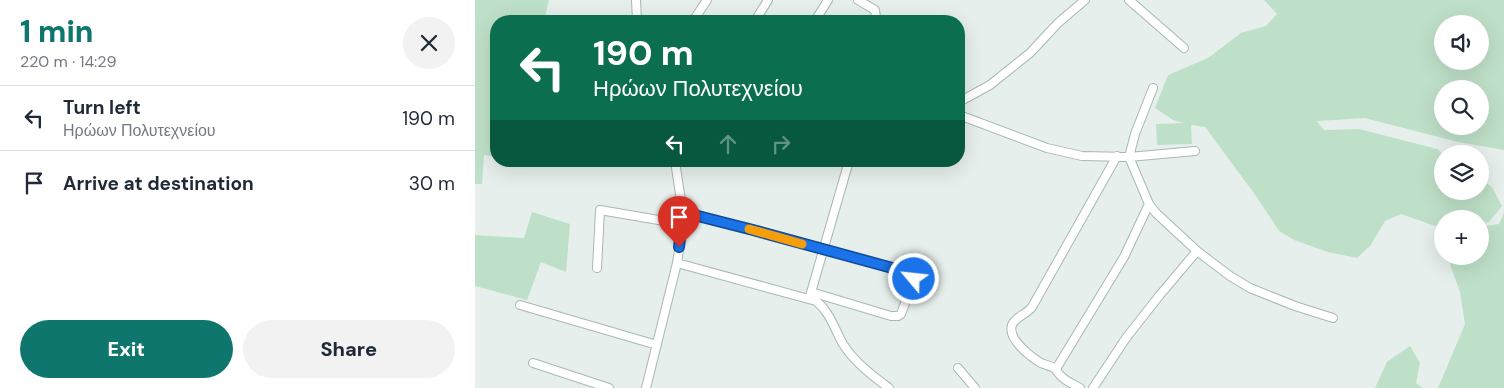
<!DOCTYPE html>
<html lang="en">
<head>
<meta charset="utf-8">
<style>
	:root { --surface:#fff; --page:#f2f2f3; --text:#1f2937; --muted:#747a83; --line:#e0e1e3; --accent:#0f766e }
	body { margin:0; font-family:"DM Sans",sans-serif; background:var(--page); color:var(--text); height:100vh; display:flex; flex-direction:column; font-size:19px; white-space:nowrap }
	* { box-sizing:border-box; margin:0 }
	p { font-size:16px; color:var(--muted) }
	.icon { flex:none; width:28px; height:28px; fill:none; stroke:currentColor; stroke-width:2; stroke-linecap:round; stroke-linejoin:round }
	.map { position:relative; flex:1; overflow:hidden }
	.panel { display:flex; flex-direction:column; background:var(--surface); width:475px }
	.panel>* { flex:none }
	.guide { position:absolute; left:15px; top:15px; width:475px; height:152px; border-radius:20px; box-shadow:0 5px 20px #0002; background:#0b6e4f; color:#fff; overflow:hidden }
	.fabs { position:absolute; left:959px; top:15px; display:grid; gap:10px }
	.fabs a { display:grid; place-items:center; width:55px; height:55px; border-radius:50%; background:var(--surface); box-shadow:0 5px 20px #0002; font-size:25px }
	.pin { position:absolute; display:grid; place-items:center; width:42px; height:42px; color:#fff; margin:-51px -21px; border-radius:50% 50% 50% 0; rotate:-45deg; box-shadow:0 0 5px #0007 }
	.pin .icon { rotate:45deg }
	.me { position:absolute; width:55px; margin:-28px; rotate:298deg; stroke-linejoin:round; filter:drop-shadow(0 0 4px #0008) }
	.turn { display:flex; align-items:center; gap:18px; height:105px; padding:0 20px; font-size:22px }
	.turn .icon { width:65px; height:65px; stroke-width:2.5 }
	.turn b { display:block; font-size:35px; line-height:42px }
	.lanes { display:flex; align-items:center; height:48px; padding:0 20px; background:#0003; justify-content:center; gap:25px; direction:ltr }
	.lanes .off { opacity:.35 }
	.round { display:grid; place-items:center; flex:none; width:52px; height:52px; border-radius:26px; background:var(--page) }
	.summary { display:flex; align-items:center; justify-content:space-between; height:85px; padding:0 20px }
	h1 { font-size:30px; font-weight:800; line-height:38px; color:var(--accent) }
	.button { display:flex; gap:10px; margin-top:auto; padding:10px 20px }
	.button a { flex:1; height:58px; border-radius:30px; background:var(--accent); color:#fff; font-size:20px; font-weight:800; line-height:58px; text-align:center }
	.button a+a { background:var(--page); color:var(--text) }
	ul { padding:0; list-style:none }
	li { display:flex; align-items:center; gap:15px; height:65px; padding:0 20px; border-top:1px solid var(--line) }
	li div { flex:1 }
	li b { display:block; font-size:19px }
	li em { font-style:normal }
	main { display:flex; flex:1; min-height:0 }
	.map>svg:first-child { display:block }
</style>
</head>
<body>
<main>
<section class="panel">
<div class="summary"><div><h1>1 min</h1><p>220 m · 14:29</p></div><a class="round"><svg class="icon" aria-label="close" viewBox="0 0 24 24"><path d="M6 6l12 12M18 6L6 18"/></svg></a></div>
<ul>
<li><svg class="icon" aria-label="left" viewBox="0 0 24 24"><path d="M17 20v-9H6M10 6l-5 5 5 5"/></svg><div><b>Turn left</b><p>Ηρώων Πολυτεχνείου</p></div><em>190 m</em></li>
<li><svg class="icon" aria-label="arrive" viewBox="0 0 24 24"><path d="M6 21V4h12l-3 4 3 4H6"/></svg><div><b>Arrive at destination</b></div><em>30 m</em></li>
</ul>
<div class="button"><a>Exit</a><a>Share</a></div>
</section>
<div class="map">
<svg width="1029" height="388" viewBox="0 0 1029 388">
	<rect width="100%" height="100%" fill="#e6efeb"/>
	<path fill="#bfe0c8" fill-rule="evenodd" d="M0 0H74L69 21H21V157L9 155 7 184H0Z
		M789 0H1029V150L983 142 890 118 842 121 849 130 884 129 962 149 968 154V191H1005V179L1017 187 1027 206 1014 222 1005 223V219H968L967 227 966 228 926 214 910 221 895 246 882 258 853 252 819 240 804 231 781 196 730 127 716 125 717 144 682 145 681 124 709 123 698 120 680 108 693 75 733 58 766 33 791 26 802 14ZM968 24H1005V61H968ZM968 89H1005V126H968Z
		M57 212 95 224 91 272 66 262 52 300 0 286V235L49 238Z
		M1029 213V388H963L990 324 985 292 976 267 974 256H1005V227L1024 224Z
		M935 346 945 363 941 383 948 388H900L912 362Z"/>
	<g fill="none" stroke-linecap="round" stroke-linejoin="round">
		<defs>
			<path id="minor" d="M161 0 162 21
				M383 0 400 10 401 17 399 21
				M654 0 709 48
				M218 21 232 0
				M280 21 293 0
				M340 21 353 0
				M678 88 660 134 654 157 674 204 681 213 722 251 755 276 775 288 820 306 858 318
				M484 102 515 85 555 53 583 23 610 0
				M484 115 572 148 607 156 654 157 720 151
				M208 214H215L278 230 432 272 438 275 439 279 426 314 423 316H416L336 292
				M202 263 341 301C355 312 360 330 368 344 379 362 398 376 414 388
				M122 268 125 210 207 224
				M335 296 374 161
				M45 305 182 345
				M58 363 134 388
				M483 368 500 388
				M581 369 649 257 674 204
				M171 388 202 263 207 230 208 214 200 161
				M605 388C598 384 590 381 585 375 585 375 581 370 580 369 577 366 571 365 566 363 556 357 532 339 537 325 540 317 552 314 557 307L642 156
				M618 388 651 338 684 296 722 251"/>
		</defs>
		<use href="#minor" stroke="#a8b8b2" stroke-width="10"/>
		<use href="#minor" stroke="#fff" stroke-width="8"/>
	</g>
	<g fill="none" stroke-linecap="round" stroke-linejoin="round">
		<defs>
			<path id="route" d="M204 247 208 214H215L278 230 432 272 438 275 439 279"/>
		</defs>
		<use href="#route" stroke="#114b97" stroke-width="12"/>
		<use href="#route" stroke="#1a73e8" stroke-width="9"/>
		<path stroke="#f59e0b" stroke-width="9" d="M274 229 327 244"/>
	</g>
</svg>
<div class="fabs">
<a><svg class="icon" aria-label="sound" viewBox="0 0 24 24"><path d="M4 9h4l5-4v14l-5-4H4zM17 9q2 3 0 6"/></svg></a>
<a><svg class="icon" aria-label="search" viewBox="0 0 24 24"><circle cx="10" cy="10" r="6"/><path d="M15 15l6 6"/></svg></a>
<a><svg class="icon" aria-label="layers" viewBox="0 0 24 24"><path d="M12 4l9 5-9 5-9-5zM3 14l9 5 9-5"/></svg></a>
<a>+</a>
</div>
<div class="pin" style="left:204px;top:247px;background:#d93025"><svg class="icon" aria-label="arrive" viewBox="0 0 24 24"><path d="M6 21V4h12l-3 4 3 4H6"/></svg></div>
<svg class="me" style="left:439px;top:279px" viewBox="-20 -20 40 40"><circle r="17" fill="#1a73e8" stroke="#fff" stroke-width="3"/><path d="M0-11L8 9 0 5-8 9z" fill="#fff"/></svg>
<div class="guide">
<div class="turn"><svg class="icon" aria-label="left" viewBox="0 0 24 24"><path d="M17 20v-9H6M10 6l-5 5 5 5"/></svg><div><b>190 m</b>Ηρώων Πολυτεχνείου</div></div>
<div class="lanes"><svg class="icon" aria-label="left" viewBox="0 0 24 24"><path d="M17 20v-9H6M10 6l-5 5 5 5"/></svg><svg class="icon off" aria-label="ahead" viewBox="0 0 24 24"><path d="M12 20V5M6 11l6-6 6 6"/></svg><svg class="icon off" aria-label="right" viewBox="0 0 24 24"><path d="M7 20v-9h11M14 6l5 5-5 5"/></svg></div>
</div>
</div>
</main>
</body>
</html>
